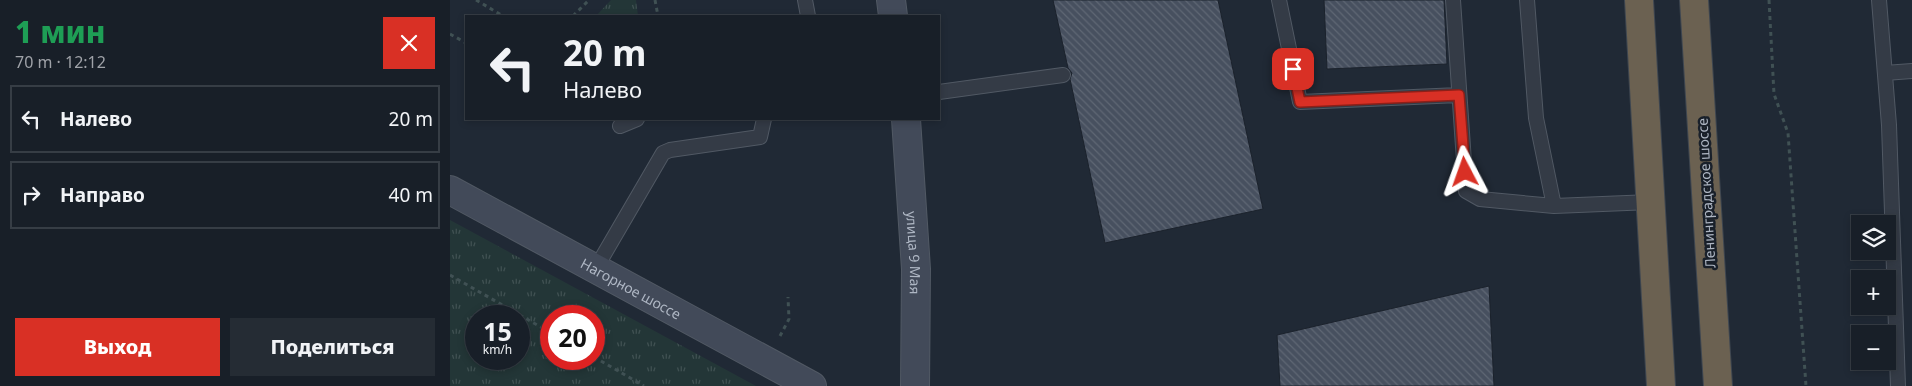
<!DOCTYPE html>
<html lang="ru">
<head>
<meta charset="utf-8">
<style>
	:root { --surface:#181f28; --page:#252c34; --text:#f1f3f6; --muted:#9fa2a8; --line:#363d45; --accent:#d93025 }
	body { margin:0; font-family:"Noto Sans",sans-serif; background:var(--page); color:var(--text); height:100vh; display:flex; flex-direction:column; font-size:19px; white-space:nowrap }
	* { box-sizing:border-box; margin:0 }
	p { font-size:16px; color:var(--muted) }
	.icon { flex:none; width:28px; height:28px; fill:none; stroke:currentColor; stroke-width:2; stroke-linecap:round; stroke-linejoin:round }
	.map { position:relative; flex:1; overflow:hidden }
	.sheet { display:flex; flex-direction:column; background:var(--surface); width:450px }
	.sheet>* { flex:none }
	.top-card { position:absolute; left:15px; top:15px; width:475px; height:105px; border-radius:0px; box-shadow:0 2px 8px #0003,0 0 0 1px var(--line); background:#181f28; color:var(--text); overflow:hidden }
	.buttons { position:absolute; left:1401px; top:215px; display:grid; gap:10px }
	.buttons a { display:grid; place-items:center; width:45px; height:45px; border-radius:0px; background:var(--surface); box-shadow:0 2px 8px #0003,0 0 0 1px var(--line); font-size:25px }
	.speed { position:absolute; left:15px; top:305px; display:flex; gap:10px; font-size:25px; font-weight:700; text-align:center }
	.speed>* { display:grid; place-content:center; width:65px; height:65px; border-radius:50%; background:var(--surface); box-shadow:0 2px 8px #0003,0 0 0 1px var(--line); line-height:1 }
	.speed small { font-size:12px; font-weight:400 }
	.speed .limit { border:8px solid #d22; background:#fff; color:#111 }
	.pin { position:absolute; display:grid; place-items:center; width:42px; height:42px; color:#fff; margin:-21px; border-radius:10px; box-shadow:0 2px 8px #0006 }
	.me { position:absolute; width:55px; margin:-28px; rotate:356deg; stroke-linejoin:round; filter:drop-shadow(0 0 4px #0008) }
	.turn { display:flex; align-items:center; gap:18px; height:105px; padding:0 15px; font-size:22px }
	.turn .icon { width:65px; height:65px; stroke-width:2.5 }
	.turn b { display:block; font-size:35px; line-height:42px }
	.round { display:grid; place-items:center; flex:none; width:52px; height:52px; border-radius:0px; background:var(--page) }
	.head { display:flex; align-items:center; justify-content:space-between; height:85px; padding:0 15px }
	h1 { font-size:30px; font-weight:800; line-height:38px; color:#1e9e55 }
	.primary-button { display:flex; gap:10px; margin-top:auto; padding:10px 15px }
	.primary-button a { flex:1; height:58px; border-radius:0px; background:var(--accent); color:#fff; font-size:20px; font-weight:800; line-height:58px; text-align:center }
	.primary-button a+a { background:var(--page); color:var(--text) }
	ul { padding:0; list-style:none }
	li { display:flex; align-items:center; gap:15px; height:68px; margin:0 10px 8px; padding:0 5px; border:2px solid var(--line); border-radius:0px }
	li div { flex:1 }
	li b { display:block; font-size:19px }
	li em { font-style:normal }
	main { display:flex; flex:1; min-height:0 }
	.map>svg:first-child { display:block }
</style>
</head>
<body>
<main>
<section class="sheet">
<div class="head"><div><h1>1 мин</h1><p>70 m · 12:12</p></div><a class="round" style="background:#d93025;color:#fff"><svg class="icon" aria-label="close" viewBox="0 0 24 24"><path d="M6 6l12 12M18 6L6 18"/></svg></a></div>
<ul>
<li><svg class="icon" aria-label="left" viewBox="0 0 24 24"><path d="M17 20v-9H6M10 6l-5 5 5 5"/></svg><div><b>Налево</b></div><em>20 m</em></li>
<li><svg class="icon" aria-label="right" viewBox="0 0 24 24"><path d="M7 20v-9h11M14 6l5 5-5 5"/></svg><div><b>Направо</b></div><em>40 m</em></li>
</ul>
<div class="primary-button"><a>Выход</a><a>Поделиться</a></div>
</section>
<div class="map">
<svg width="1462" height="386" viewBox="0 0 1462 386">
	<defs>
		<pattern id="grass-tufts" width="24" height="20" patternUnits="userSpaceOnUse" patternTransform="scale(1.25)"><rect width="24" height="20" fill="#233637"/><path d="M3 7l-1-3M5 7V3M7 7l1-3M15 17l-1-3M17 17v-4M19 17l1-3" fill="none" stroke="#405152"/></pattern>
		<pattern id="building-back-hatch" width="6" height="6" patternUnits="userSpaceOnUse" patternTransform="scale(1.25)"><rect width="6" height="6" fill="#47505f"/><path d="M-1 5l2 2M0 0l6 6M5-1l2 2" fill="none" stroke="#5f6774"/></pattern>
	</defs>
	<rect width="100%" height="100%" fill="#202935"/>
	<path fill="url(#grass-tufts)" fill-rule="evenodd" d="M161 0H186L188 16H146Z
		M0 220 306 386H0ZM26 316H69V359H26ZM101 316H144V359H101Z"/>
	<path fill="url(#building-back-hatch)" stroke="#1b222c" d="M603 0H768L813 209 655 243 620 79 622 73 618 68Z
		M874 0H994L997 64 877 69Z
		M1039 286 1044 386H830L827 335Z"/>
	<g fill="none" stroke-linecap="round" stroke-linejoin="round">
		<defs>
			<path id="lane" d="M355 0 358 16
				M829 0 850 102 1009 95
				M1003 0 1016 191 1030 199 1104 206 1201 202
				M1077 0 1086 118 1104 206
				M1429 0 1439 125 1448 386
				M1435 73 1462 71
				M489 92 613 75
				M170 126 187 119
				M146 268 213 153 220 150 310 137 314 119"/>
			<g id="secondary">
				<path d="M441 0 443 16"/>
				<path id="s1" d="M456 119 466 269 465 386"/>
				<path id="s2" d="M0 190 362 386"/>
			</g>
			<path id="highway" d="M1189 0 1211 386
				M1244 0 1268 386"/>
		</defs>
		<use href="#lane" stroke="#515964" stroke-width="16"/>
		<use href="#secondary" stroke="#515964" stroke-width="30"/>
		<use href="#highway" stroke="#3e4650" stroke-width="30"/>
		<path stroke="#405154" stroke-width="3" stroke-dasharray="4 4" stroke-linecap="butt" d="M26 0 53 16
			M205 0 208 16
			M1319 0 1324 94 1338 133 1356 386
			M123 16 139 0
			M0 34 16 43
			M0 275 101 333
			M330 336 339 319 338 297
			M144 357 194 386"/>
		<use href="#lane" stroke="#343b46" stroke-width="14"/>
		<use href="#secondary" stroke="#424a59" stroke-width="28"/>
		<use href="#highway" stroke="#6b6151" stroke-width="28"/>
	</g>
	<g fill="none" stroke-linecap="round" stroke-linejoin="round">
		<defs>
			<path id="route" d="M843 69 850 102 1009 95 1015 172"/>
		</defs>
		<use href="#route" stroke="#8d1f18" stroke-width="12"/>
		<use href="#route" stroke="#d93025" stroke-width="9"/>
	</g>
	<g text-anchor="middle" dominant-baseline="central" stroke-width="5" stroke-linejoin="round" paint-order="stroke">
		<g font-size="14" fill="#aeb6c3" stroke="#19202a">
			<text transform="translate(1256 193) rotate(-93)">Ленинградское шоссе</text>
			<text stroke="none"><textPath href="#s1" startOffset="134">улица 9 Мая</textPath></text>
			<text stroke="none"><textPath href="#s2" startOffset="206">Нагорное шоссе</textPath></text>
		</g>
	</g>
</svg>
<div class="buttons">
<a><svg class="icon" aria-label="layers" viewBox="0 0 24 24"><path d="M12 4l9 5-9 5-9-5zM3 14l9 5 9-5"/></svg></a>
<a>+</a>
<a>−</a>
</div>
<div class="speed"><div>15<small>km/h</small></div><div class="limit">20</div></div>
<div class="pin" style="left:843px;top:69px;background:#d93025"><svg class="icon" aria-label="arrive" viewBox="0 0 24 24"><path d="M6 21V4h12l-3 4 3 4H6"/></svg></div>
<svg class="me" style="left:1015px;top:172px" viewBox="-20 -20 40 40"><path d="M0-17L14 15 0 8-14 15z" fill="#d93025" stroke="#fff" stroke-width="4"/></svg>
<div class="top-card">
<div class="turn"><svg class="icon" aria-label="left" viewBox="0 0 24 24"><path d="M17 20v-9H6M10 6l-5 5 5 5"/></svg><div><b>20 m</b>Налево</div></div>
</div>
</div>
</main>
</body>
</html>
